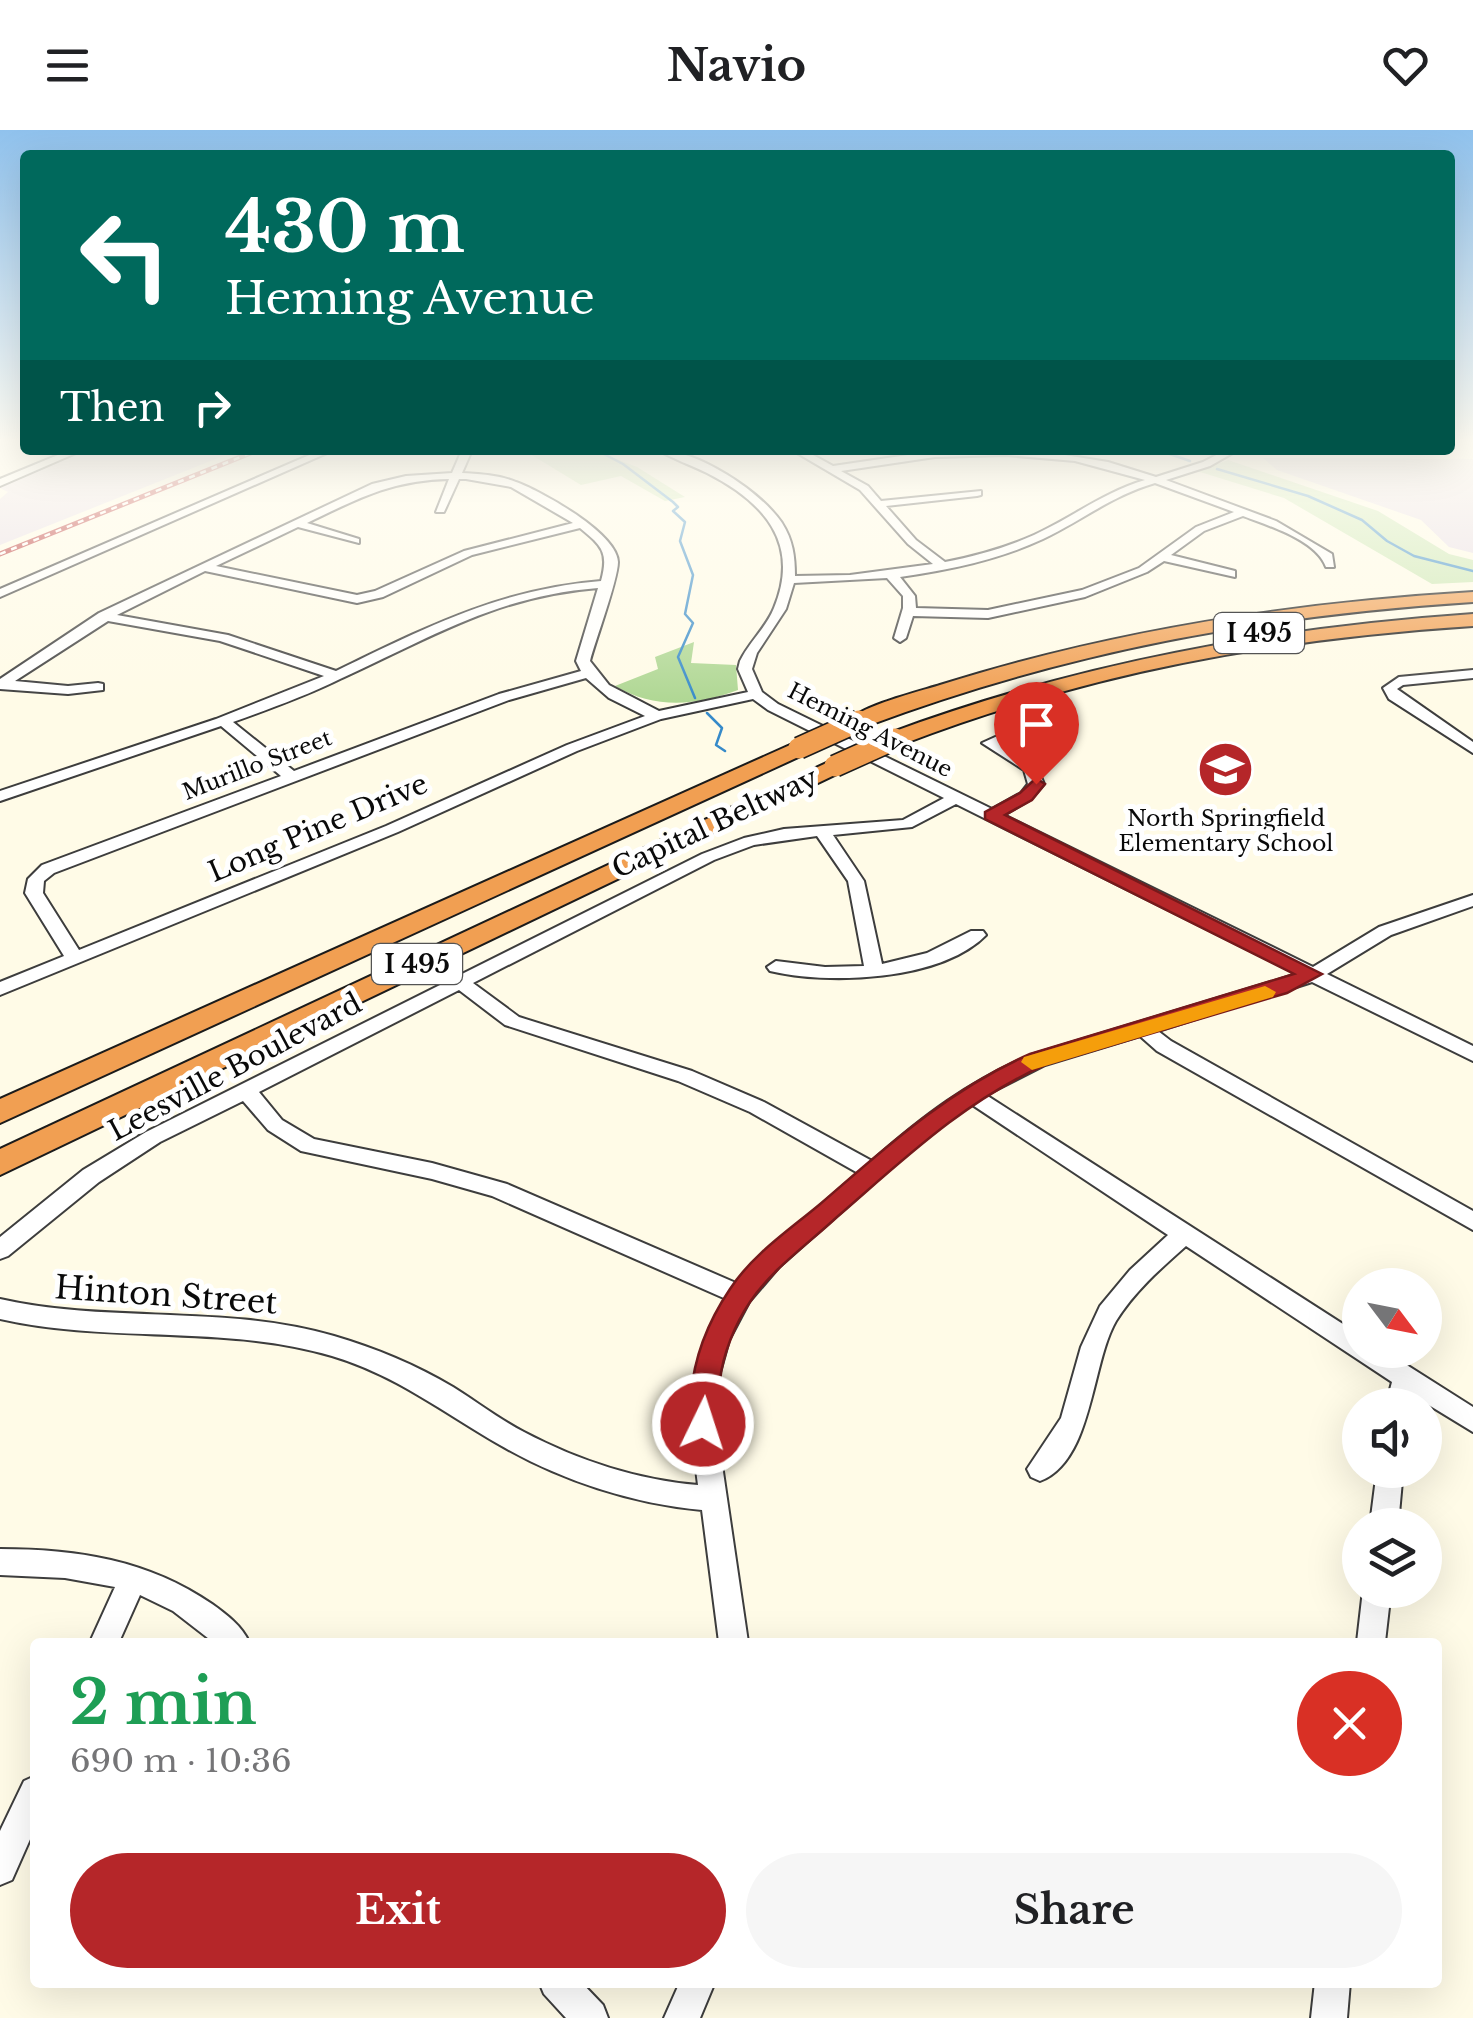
<!DOCTYPE html>
<html lang="en">
<head>
<meta charset="utf-8">
<style>
	:root { --surface:#fff; --page:#f6f6f6; --text:#202124; --muted:#757577; --accent:#b52629 }
	body { margin:0; font-family:"Libre Baskerville",serif; background:var(--page); color:var(--text); height:100vh; display:flex; flex-direction:column; font-size:38px; white-space:nowrap }
	* { box-sizing:border-box; margin:0 }
	p { font-size:32px; color:var(--muted) }
	.icon { flex:none; width:55px; height:55px; fill:none; stroke:currentColor; stroke-width:2; stroke-linecap:round; stroke-linejoin:round }
	.map { position:relative; flex:1; overflow:hidden }
	.details { position:absolute; left:30px; top:1508px; width:1412px; height:350px; display:flex; flex-direction:column; background:var(--surface); border-radius:10px; box-shadow:0 10px 40px #0002 }
	.details>* { flex:none }
	.top-card { position:absolute; left:20px; top:20px; width:1435px; height:305px; border-radius:10px; box-shadow:0 10px 40px #0002; background:#00695c; color:#fff; overflow:hidden }
	.needle { width:65px; rotate:122deg }
	.fabs { position:absolute; left:1342px; top:1138px; display:grid; gap:20px }
	.fabs a { display:grid; place-items:center; width:100px; height:100px; border-radius:50%; background:var(--surface); box-shadow:0 10px 40px #0002; font-size:50px }
	.pin { position:absolute; display:grid; place-items:center; width:85px; height:85px; color:#fff; margin:-102px -42px; border-radius:50% 50% 50% 0; rotate:-45deg; box-shadow:0 0 10px #0007 }
	.pin .icon { rotate:45deg }
	.me { position:absolute; width:110px; margin:-55px; rotate:4deg; stroke-linejoin:round; filter:drop-shadow(0 0 8px #0008) }
	.turn { display:flex; align-items:center; gap:35px; height:210px; padding:0 40px; font-size:45px }
	.turn .icon { width:130px; height:130px; stroke-width:2.5 }
	.turn b { display:block; font-size:70px; line-height:85px }
	.then { display:flex; align-items:center; height:95px; padding:0 40px; background:#0003; gap:20px; font-size:38px }
	.round { display:grid; place-items:center; flex:none; width:105px; height:105px; border-radius:52px; background:var(--page) }
	.summary { display:flex; align-items:center; justify-content:space-between; height:170px; padding:0 40px }
	h1 { font-size:60px; font-weight:800; line-height:75px; color:#1e9e55 }
	.button { display:flex; gap:20px; margin-top:auto; padding:20px 40px }
	.button a { flex:1; height:115px; border-radius:60px; background:var(--accent); color:#fff; font-size:40px; font-weight:800; line-height:115px; text-align:center }
	.button a+a { background:var(--page); color:var(--text) }
	header { display:flex; justify-content:space-between; align-items:center; height:130px; padding:0 40px; background:var(--surface); font-size:45px; font-weight:800 }
	.map>svg:first-child { display:block }
</style>
</head>
<body>
<header><svg class="icon" aria-label="menu" viewBox="0 0 24 24"><path d="M4 6h16M4 12h16M4 18h16"/></svg>Navio<svg class="icon" aria-label="heart" viewBox="0 0 24 24"><path d="M12 20l-8-8c-3-5 5-10 8-4 3-6 11-1 8 4z"/></svg></header>
<div class="map">
<svg width="1473" height="1888" viewBox="0 0 1473 1888">
	<rect width="100%" height="100%" fill="#fffbe7"/>
	<path fill="#e8dde9" d="M87 320H238L0 415V369L8 362 0 358 38 338Z
		M1263 328 1473 329V423L1449 417 1421 390 1277 340Z"/>
	<path fill="#cce7b3" d="M537 320H620L606 325 637 337 685 367 665 371 621 346 581 355 530 324Z
		M1228 330 1378 381 1449 424 1473 430V452L1432 454 1284 368 1197 341Z"/>
	<path fill="#afd793" d="M694 512 691 533 736 535 738 560C696 576 654 579 615 556L658 539 655 527Z"/>
	<g fill="none" stroke-linecap="round" stroke-linejoin="round">
		<path stroke="#368ac9" stroke-width="2.5" d="M596 320 623 334 673 372 678 377 673 381 685 392 680 411 693 445 685 484 693 493 678 527 695 568
			M1158 320 1190 331
			M1217 339 1308 366 1362 390 1387 411 1414 426 1473 441
			M707 583 722 598 716 615 725 621"/>
		<defs>
			<path id="minor" d="M70 320H83L0 356V349Z
				M321 320H334L0 467V459Z
				M462 320H472L462 343C480 344 499 345 516 352 541 361 617 403 618 432 618 450 595 511 590 531L609 555 659 581 748 562 738 539 740 531C749 512 766 498 774 478 801 413 764 372 707 343 691 335 673 329 658 320 698 320 760 361 782 393 793 410 795 427 795 446L850 445 933 434 908 414 860 360 792 320H804L833 336 935 321H1040L1108 332 1156 347 1203 332 1226 320H1238L1210 336 1166 350 1276 391 1332 424 1334 437H1326C1316 410 1269 396 1243 386L1204 401 1171 425 1235 441V447L1164 431 1147 442 1085 467 988 488 913 486 906 508 900 512 894 508 903 478V466L887 448 794 453 786 479 757 523 752 539 762 562 778 574 992 679 1021 663 1028 654 1024 640 982 613 1013 599H1023V605L1001 614 1036 635 1044 654 1031 669 1004 685 1313 837 1379 797 1473 765V776L1391 805 1327 844 1473 916V931L1312 852 1158 901 1171 911 1473 1081V1100L1157 921 1140 906 1045 935 986 965 1360 1205V1220H1383L1473 1277V1302L1414 1266 1412 1275H1386L1392 1252 1186 1116C1160 1139 1134 1162 1116 1191 1091 1234 1093 1331 1040 1351L1031 1347 1027 1339 1061 1288 1081 1217 1100 1176 1130 1140 1168 1105 971 974 945 990 779 1137 749 1172 729 1210 719 1246 716 1294 748 1512H719L702 1380C633 1374 560 1350 500 1315 444 1283 396 1245 332 1226 224 1194 109 1214 0 1189V1169C110 1194 225 1174 334 1206 375 1218 416 1235 453 1257 477 1272 499 1289 524 1302 577 1330 638 1350 698 1355 688 1277 689 1240 726 1169L492 1066 432 1049 301 1021 268 1000 243 971 160 1012 99 1052 8 1126 0 1129V1107L83 1040 146 1002 702 724 744 708 784 699 903 690 944 668 768 580 753 569 661 589 577 621 398 702 0 865V852L64 826 25 763 28 749 42 735 281 646 221 596 0 671V661L216 589 324 546 220 511 108 491 15 551 68 556 98 553 103 554V560L68 564 0 559V549L99 483 372 354 406 346 452 343ZM1006 325 1075 331 1145 350C1104 362 1073 387 1034 405 1005 418 975 426 945 432L916 410 886 376 977 366 981 365V361L881 371 868 356 841 341 935 327ZM449 349 436 382H444L459 349H466L511 357 573 393 464 421 375 461 357 465 216 436 298 397 359 413V409L307 393C357 369 392 350 449 349ZM1155 353 1234 382 1196 397 1139 438 1082 460 988 480 916 478 915 466 900 447C948 440 998 430 1043 409 1083 390 1111 366 1155 353ZM580 398C602 416 609 422 601 451 500 459 425 498 336 541L228 505 117 485 205 441 357 473 383 467 472 425ZM598 458 576 531 581 541 499 564 294 641 233 592C269 579 306 566 340 549 430 508 496 466 598 458ZM586 548 609 568 645 586 567 615 386 696 79 820 43 763 44 751 54 743 509 570ZM956 674 1297 844 1031 925C968 952 923 986 872 1031L764 972 692 941 519 887 473 853 714 730 754 715 817 706 848 751 864 836 825 837 776 831 767 837 770 841C828 855 941 851 986 805L983 801H971L927 823 882 834 864 751 833 705 912 697ZM459 860 505 895 678 951 750 982 858 1043 763 1125 736 1153 507 1054 432 1033 314 1009 282 990 259 962Z
				M1473 540V548L1403 555 1397 559 1473 612V623L1389 569 1383 558 1399 547Z
				M1377 1340H1403L1398 1395H1370Z
				M0 1419C77 1419 148 1430 212 1474 226 1484 242 1496 249 1512H213L173 1481 140 1465 119 1512H90L115 1457 65 1448 0 1445Z
				M1363 1460H1391L1385 1512H1357Z
				M35 1646V1698L12 1750 0 1755V1701L24 1651Z
				M539 1852H581L603 1875 608 1888H566L544 1864Z
				M680 1852H715L700 1888H664Z
				M1315 1852H1350L1347 1888H1311Z"/>
			<path id="highway" d="M1473 462V472C1260 486 1067 521 867 596H851L848 591C864 575 917 562 940 555 1114 500 1291 473 1473 462Z
				M1473 484V496C1273 509 1091 542 903 614L895 616 884 609 887 604C1078 533 1271 498 1473 484Z
				M799 611 810 618 807 623 0 993V969Z
				M835 629 843 631 846 636 843 641 0 1045V1019Z"/>
		</defs>
		<use href="#minor" stroke="#3d3d3d" stroke-width="4"/>
		<use href="#highway" stroke="#1b1b1b" stroke-width="4"/>
		<use href="#minor" fill="#fff" fill-rule="evenodd"/>
		<use href="#highway" fill="#f19f52" fill-rule="evenodd"/>
		<defs>
			<path id="rail" d="M0 424 258 320"/>
		</defs>
		<use href="#rail" stroke="#b52629" stroke-width="5"/>
		<use href="#rail" stroke="#fff" stroke-width="2.5" stroke-dasharray="6" stroke-linecap="butt"/>
		<defs>
			<path id="highway-bridge" d="M799 618 859 591
				M835 636 895 609"/>
		</defs>
		<use href="#highway-bridge" stroke="#1b1b1b" stroke-width="24" stroke-linecap="butt"/>
		<use href="#highway-bridge" stroke="#f19f52" stroke-width="21"/>
	</g>
	<linearGradient id="sky" x2="0" y2="1"><stop stop-color="#90c2ed"/><stop offset="0.54" stop-color="#fffdf4"/><stop offset="1" stop-color="#fffdf4" stop-opacity="0"/></linearGradient>
	<rect width="1473" height="574" fill="url(#sky)"/>
	<path fill="#b52629" stroke="#76191b" stroke-width="2.5" d="M1036 648 1045 654 1032 670 1005 685 1322 844 1287 863 1045 935C964 971 903 1030 837 1087 808 1114 772 1139 750 1172 735 1194 723 1224 720 1250 719 1268 721 1286 714 1303L703 1306 693 1303C687 1290 690 1279 691 1265 694 1227 709 1190 730 1159 752 1125 789 1100 819 1075 885 1018 948 960 1030 924L1294 844 985 689V682L1020 663Z"/>
	<path fill="#f59e0b" d="M1265 856 1276 862 1273 867 1032 940 1021 932 1024 927Z"/>
	<defs>
		<symbol id="school-disc" viewBox="-11 -11 22 22"><circle r="9.5" fill="#b52629" stroke="#fff"/><path d="M0-5L7-2L0 1L-7-2ZM-4 1L0 2.5L4 1V4Q0 6-4 4Z" fill="#fff"/></symbol>
	</defs>
	<g fill-rule="evenodd">
		<use href="#school-disc" x="1194" y="608" width="63" height="63"/>
	</g>
	<g text-anchor="middle" dominant-baseline="central" stroke-width="10" stroke-linejoin="round" paint-order="stroke">
		<g font-size="22" fill="#0a0a0a" stroke="#fff">
			<text transform="translate(870 600) rotate(27)">Heming Avenue</text>
			<text transform="translate(257 635) rotate(-21)">Murillo Street</text>
		</g>
		<g font-size="22" fill="#0a0a0a" stroke="#fff">
			<text x="1226" y="688">North Springfield<tspan x="1226" dy="25">Elementary School</tspan></text>
		</g>
		<g fill="#fff" stroke="#545454" stroke-width="2.5">
			<rect x="1214" y="483" width="90" height="40" rx="8"/>
			<rect x="372" y="814" width="90" height="40" rx="8"/>
		</g>
		<g font-size="25" font-weight="bold" fill="#0a0a0a">
			<text x="1259" y="503">I 495</text>
			<text x="417" y="834">I 495</text>
		</g>
		<g font-size="28" fill="#0a0a0a" stroke="#fff">
			<text transform="translate(715 693) rotate(-25)">Capital Beltway</text>
			<text transform="translate(318 698) rotate(-23)">Long Pine Drive</text>
			<text transform="translate(235 937) rotate(-28)">Leesville Boulevard</text>
		</g>
		<g font-size="32" fill="#0a0a0a" stroke="#fff">
			<text transform="translate(166 1165) rotate(4)">Hinton Street</text>
		</g>
	</g>
</svg>
<div class="fabs">
<a><svg class="needle" viewBox="-14 -14 28 28"><path d="M0-13l5 13h-10z" fill="#e53935"/><path d="M0 13l5-13h-10z" fill="#757577"/></svg></a>
<a><svg class="icon" aria-label="sound" viewBox="0 0 24 24"><path d="M4 9h4l5-4v14l-5-4H4zM17 9q2 3 0 6"/></svg></a>
<a><svg class="icon" aria-label="layers" viewBox="0 0 24 24"><path d="M12 4l9 5-9 5-9-5zM3 14l9 5 9-5"/></svg></a>
</div>
<div class="pin" style="left:1036px;top:654px;background:#d93025"><svg class="icon" aria-label="arrive" viewBox="0 0 24 24"><path d="M6 21V4h12l-3 4 3 4H6"/></svg></div>
<svg class="me" style="left:703px;top:1294px" viewBox="-20 -20 40 40"><circle r="17" fill="#b52629" stroke="#fff" stroke-width="3"/><path d="M0-11L8 9 0 5-8 9z" fill="#fff"/></svg>
<div class="top-card">
<div class="turn"><svg class="icon" aria-label="left" viewBox="0 0 24 24"><path d="M17 20v-9H6M10 6l-5 5 5 5"/></svg><div><b>430 m</b>Heming Avenue</div></div>
<div class="then">Then<svg class="icon" aria-label="right" viewBox="0 0 24 24"><path d="M7 20v-9h11M14 6l5 5-5 5"/></svg></div>
</div>
<section class="details">
<div class="summary"><div><h1>2 min</h1><p>690 m · 10:36</p></div><a class="round" style="background:#d93025;color:#fff"><svg class="icon" aria-label="close" viewBox="0 0 24 24"><path d="M6 6l12 12M18 6L6 18"/></svg></a></div>
<div class="button"><a>Exit</a><a>Share</a></div>
</section>
</div>
</body>
</html>
